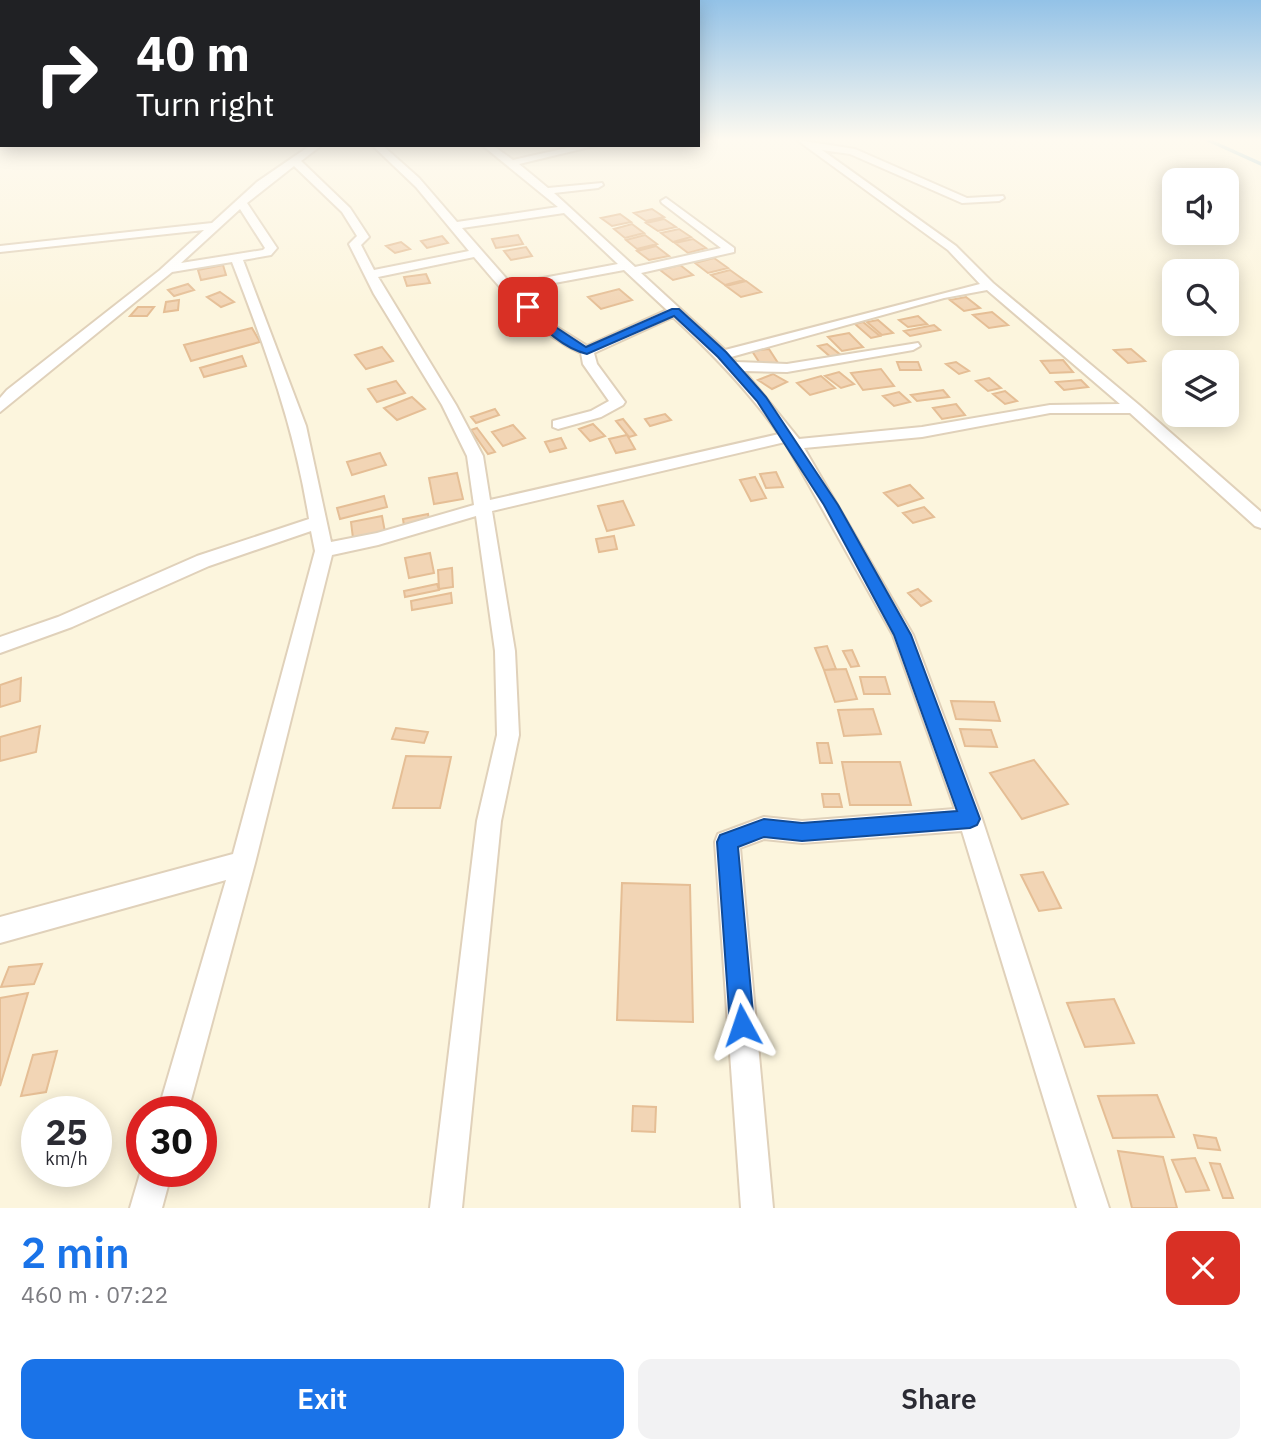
<!DOCTYPE html>
<html lang="en">
<head>
<meta charset="utf-8">
<style>
	:root { --surface:#fff; --page:#f2f2f3; --text:#2b2b33; --muted:#7c7c81; --accent:#1a73e8 }
	body { margin:0; font-family:"IBM Plex Sans",sans-serif; background:var(--page); color:var(--text); height:100vh; display:flex; flex-direction:column; font-size:26px; white-space:nowrap }
	* { box-sizing:border-box; margin:0 }
	p { font-size:23px; color:var(--muted) }
	.icon { flex:none; width:38px; height:38px; fill:none; stroke:currentColor; stroke-width:2; stroke-linecap:round; stroke-linejoin:round }
	.map { position:relative; height:1208px; overflow:hidden }
	.sheet { display:flex; flex-direction:column; background:var(--surface); flex:1 }
	.sheet>* { flex:none }
	.top-card { position:absolute; left:0px; top:0px; width:700px; height:147px; box-shadow:0 4px 18px #0003; background:#202124; color:#fff; overflow:hidden }
	.controls { position:absolute; left:1162px; top:168px; display:grid; gap:14px }
	.controls a { display:grid; place-items:center; width:77px; height:77px; border-radius:14px; background:var(--surface); box-shadow:0 4px 18px #0003; font-size:35px }
	.speed { position:absolute; left:21px; top:1096px; display:flex; gap:14px; font-size:35px; font-weight:700; text-align:center }
	.speed>* { display:grid; place-content:center; width:91px; height:91px; border-radius:50%; background:var(--surface); box-shadow:0 4px 18px #0003; line-height:1 }
	.speed small { font-size:18px; font-weight:400 }
	.speed .limit { border:10px solid #d22; background:#fff; color:#111 }
	.pin { position:absolute; display:grid; place-items:center; width:60px; height:60px; color:#fff; margin:-30px; border-radius:14px; box-shadow:0 4px 10px #0006 }
	.me { position:absolute; width:77px; margin:-38px; rotate:355deg; stroke-linejoin:round; filter:drop-shadow(0 0 5px #0008) }
	.turn { display:flex; align-items:center; gap:24px; height:147px; padding:0 21px; font-size:32px }
	.turn .icon { width:91px; height:91px; stroke-width:2.5 }
	.turn b { display:block; font-size:49px; line-height:60px }
	.round { display:grid; place-items:center; flex:none; width:74px; height:74px; border-radius:14px; background:var(--page) }
	.head { display:flex; align-items:center; justify-content:space-between; height:119px; padding:0 21px }
	h1 { font-size:42px; font-weight:600; line-height:52px; color:var(--accent) }
	.button { display:flex; gap:14px; margin-top:auto; padding:14px 21px }
	.button a { flex:1; height:80px; border-radius:14px; background:var(--accent); color:#fff; font-size:28px; font-weight:600; line-height:80px; text-align:center }
	.button a+a { background:var(--page); color:var(--text) }
	.map>svg:first-child { display:block }
</style>
</head>
<body>
<div class="map">
<svg width="1261" height="1208" viewBox="0 0 1261 1208">
	<rect width="100%" height="100%" fill="#fcf5dd"/>
	<g fill="none" stroke-linecap="round" stroke-linejoin="round">
		<path stroke="#99c5d7" stroke-width="3.5" d="M1208 140 1261 164"/>
	</g>
	<path fill="#f2d5b5" stroke="#e5be95" stroke-width="2" d="M652 209 664 217 646 221 634 213Z
		M620 214 631 222 612 226 601 218Z
		M664 219 676 227 658 231 646 223Z
		M632 224 644 233 625 238 614 229Z
		M679 229 691 237 673 242 661 233Z
		M518 235 523 244 496 248 492 239Z
		M645 235 657 244 637 249 626 240Z
		M442 236 448 243 427 248 421 241Z
		M693 239 706 248 688 253 675 243Z
		M401 242 410 249 395 253 386 246Z
		M656 246 669 256 649 260 637 251Z
		M526 247 532 256 511 260 504 251Z
		M714 258 728 268 708 273 695 263Z
		M223 265 226 275 201 280 198 270Z
		M680 265 693 275 673 280 660 270Z
		M730 270 744 280 725 285 711 275Z
		M426 274 430 283 407 286 404 277Z
		M746 281 761 292 741 297 726 286Z
		M188 284 194 290 174 296 168 290Z
		M619 289 632 300 601 309 588 297Z
		M220 292 234 302 221 307 207 297Z
		M966 297 980 308 964 311 950 300Z
		M179 300 178 310 164 312 166 302Z
		M138 307H154L147 316H130Z
		M992 312 1008 325 989 328 973 315Z
		M918 316 927 324 908 327 899 320Z
		M878 320 893 333 882 335 867 322Z
		M863 322 880 336 871 338 855 324Z
		M934 325 940 330 910 336 904 331Z
		M252 328 260 342 191 361 184 345Z
		M849 333 863 347 842 351 828 337Z
		M827 344 842 356 833 359 818 346Z
		M382 347 393 361 366 369 355 355Z
		M769 349 778 363 761 365 752 351Z
		M1131 349 1145 361 1128 363 1114 350Z
		M242 356 246 366 204 377 200 368Z
		M1063 360 1073 372 1050 373 1041 361Z
		M897 362H918L921 370H900Z
		M956 362 969 371 959 374 946 364Z
		M881 369 894 386 863 390 851 373Z
		M839 372 854 384 841 388 825 376Z
		M773 374 787 382 772 389 758 380Z
		M821 376 835 388 810 395 797 383Z
		M989 378 1001 388 988 391 976 381Z
		M1081 380 1088 387 1064 390 1056 382Z
		M396 381 405 393 377 402 368 389Z
		M943 390 949 397 917 401 911 395Z
		M1005 391 1017 401 1005 404 993 394Z
		M899 392 910 402 894 406 883 396Z
		M412 397 425 409 397 420 384 408Z
		M956 404 965 415 942 419 933 408Z
		M495 409 499 415 476 423 471 417Z
		M665 414 671 420 650 426 645 419Z
		M623 419 636 435 629 437 616 421Z
		M593 424 605 436 590 441 579 429Z
		M513 425 525 438 503 446 492 432Z
		M477 428 495 452 488 454 471 430Z
		M627 435 635 449 616 453 609 439Z
		M561 438 566 448 550 452 545 442Z
		M380 453 386 465 352 475 347 462Z
		M776 472 783 487 766 488 760 474Z
		M457 473 463 499 434 504 429 478Z
		M755 477 766 498 751 501 740 480Z
		M910 485 923 498 898 506 884 493Z
		M384 496 387 507 340 519 337 508Z
		M623 501 634 525 607 531 598 506Z
		M924 507 934 517 913 523 903 513Z
		M428 514 429 521 404 526 403 519Z
		M382 516 385 532 353 538 351 522Z
		M614 536 617 549 599 552 596 539Z
		M430 553 434 573 409 578 405 558Z
		M452 568 453 587 439 589 438 570Z
		M437 584 439 590 405 597 404 591Z
		M918 589 931 601 921 606 908 593Z
		M451 593 452 603 412 610 411 601Z
		M827 646 836 669 824 670 815 648Z
		M852 650 859 666 851 667 843 651Z
		M846 669 857 699 835 702 824 670Z
		M860 677H885L890 694H864Z
		M21 678 20 701 0 707V685Z
		M951 701 994 702 1000 721 956 719Z
		M873 709 881 734 844 736 838 710Z
		M40 726 36 752 0 761V737Z
		M396 728 428 732 424 743 392 739Z
		M960 729 991 730 997 747 965 746Z
		M817 743H828L832 763H820Z
		M406 756 451 757 440 808H393Z
		M1034 760 1068 804 1022 819 990 773Z
		M842 762H900L911 805H850Z
		M822 794H839L842 807H824Z
		M1043 872 1061 908 1039 911 1021 875Z
		M622 883 690 885 693 1022 617 1020Z
		M42 964 34 984 1 987 9 967Z
		M28 993 0 1086V998Z
		M1114 999 1134 1043 1085 1047 1067 1003Z
		M57 1051 46 1092 21 1096 33 1055Z
		M1157 1095 1174 1137 1113 1138 1098 1096Z
		M633 1106 656 1107 655 1132 632 1131Z
		M1194 1135 1216 1138 1220 1150 1198 1148Z
		M1118 1151 1163 1157 1177 1208H1132Z
		M1195 1158 1209 1190 1186 1192 1172 1160Z
		M1210 1163 1220 1164 1233 1198H1223Z"/>
	<g fill="none" stroke-linecap="round" stroke-linejoin="round">
		<defs>
			<path id="minor" d="M797 140 855 149 967 198 1003 196 1004 198 999 201 962 203 850 154 822 150 956 246 993 283 1139 405 1261 512V528L1255 526 1130 413H1050L922 437 804 448 913 635 982 819 1109 1208H1077L962 831 802 843 764 839 740 848 773 1208H741L715 842 718 834 764 817 802 821 955 809 893 635 785 442 492 511 515 651 519 735 501 821 462 1208H430L477 821 497 735 495 651 476 516 378 545 332 555 255 863 188 1111H158L226 880 0 943V917L233 854 315 551 311 531 209 566 72 627 0 653V637L58 617 197 556 309 519C295 429 265 347 232 262L172 272 0 412V398L7 390 160 270 204 230 0 252V246L212 223 257 182 311 145H322L301 161 350 208 369 237 361 245 374 270 469 251 416 187 372 145H382L419 178 457 222 558 207 482 145H492L513 160 580 145H598L519 164 548 188 602 183 603 185 598 188 554 193 635 267 721 248 662 203 661 201 666 198 734 248V252L641 273 725 350 980 284 948 250ZM294 166 342 212 357 236 349 244 374 294 442 405 467 456 474 505 377 533 331 542 306 426 243 260 271 255 277 248 247 203ZM240 209 265 248 263 250 181 263ZM564 213 618 264 511 284 462 228ZM474 257C505 293 536 333 581 353L583 364 609 401 591 411 553 421V427L558 429 601 417 623 405 625 402 597 364 594 353 673 317C712 353 748 390 779 434L490 500 483 456 456 405 378 277ZM624 270 667 310 587 346 550 323 517 290ZM987 290 1120 404 1050 405 922 427 799 439 744 371 787 372 913 350 920 346 918 343 787 364 736 362 731 357 944 298Z
				M142 1167V1171H172L162 1208H130Z"/>
		</defs>
		<use href="#minor" stroke="#e0d1ba" stroke-width="4"/>
		<use href="#minor" fill="#fff" fill-rule="evenodd"/>
	</g>
	<linearGradient id="sky" x2="0" y2="1"><stop stop-color="#93c2e7"/><stop offset="0.45" stop-color="#fefaf0"/><stop offset="1" stop-color="#fefaf0" stop-opacity="0"/></linearGradient>
	<rect width="1261" height="309" fill="url(#sky)"/>
	<path fill="#1a73e8" stroke="#114b97" stroke-width="2" d="M524 305H532L551 324 586 347 672 309H679L726 352 766 397 838 505 911 635 980 819 977 825 970 828 802 841 764 837 738 847 754 1025 750 1033 742 1037 734 1033 730 1025 717 842 720 835 764 819 802 823 957 811 894 635 824 505 757 401 718 357 674 316 587 354C562 348 542 327 524 309Z"/>
</svg>
<div class="controls">
<a><svg class="icon" aria-label="sound" viewBox="0 0 24 24"><path d="M4 9h4l5-4v14l-5-4H4zM17 9q2 3 0 6"/></svg></a>
<a><svg class="icon" aria-label="search" viewBox="0 0 24 24"><circle cx="10" cy="10" r="6"/><path d="M15 15l6 6"/></svg></a>
<a><svg class="icon" aria-label="layers" viewBox="0 0 24 24"><path d="M12 4l9 5-9 5-9-5zM3 14l9 5 9-5"/></svg></a>
</div>
<div class="speed"><div>25<small>km/h</small></div><div class="limit">30</div></div>
<div class="pin" style="left:528px;top:307px;background:#d93025"><svg class="icon" aria-label="arrive" viewBox="0 0 24 24"><path d="M6 21V4h12l-3 4 3 4H6"/></svg></div>
<svg class="me" style="left:742px;top:1025px" viewBox="-20 -20 40 40"><path d="M0-17L14 15 0 8-14 15z" fill="#1a73e8" stroke="#fff" stroke-width="4"/></svg>
<div class="top-card">
<div class="turn"><svg class="icon" aria-label="right" viewBox="0 0 24 24"><path d="M7 20v-9h11M14 6l5 5-5 5"/></svg><div><b>40 m</b>Turn right</div></div>
</div>
</div>
<section class="sheet">
<div class="head"><div><h1>2 min</h1><p>460 m · 07:22</p></div><a class="round" style="background:#d93025;color:#fff"><svg class="icon" aria-label="close" viewBox="0 0 24 24"><path d="M6 6l12 12M18 6L6 18"/></svg></a></div>
<div class="button"><a>Exit</a><a>Share</a></div>
</section>
</body>
</html>
